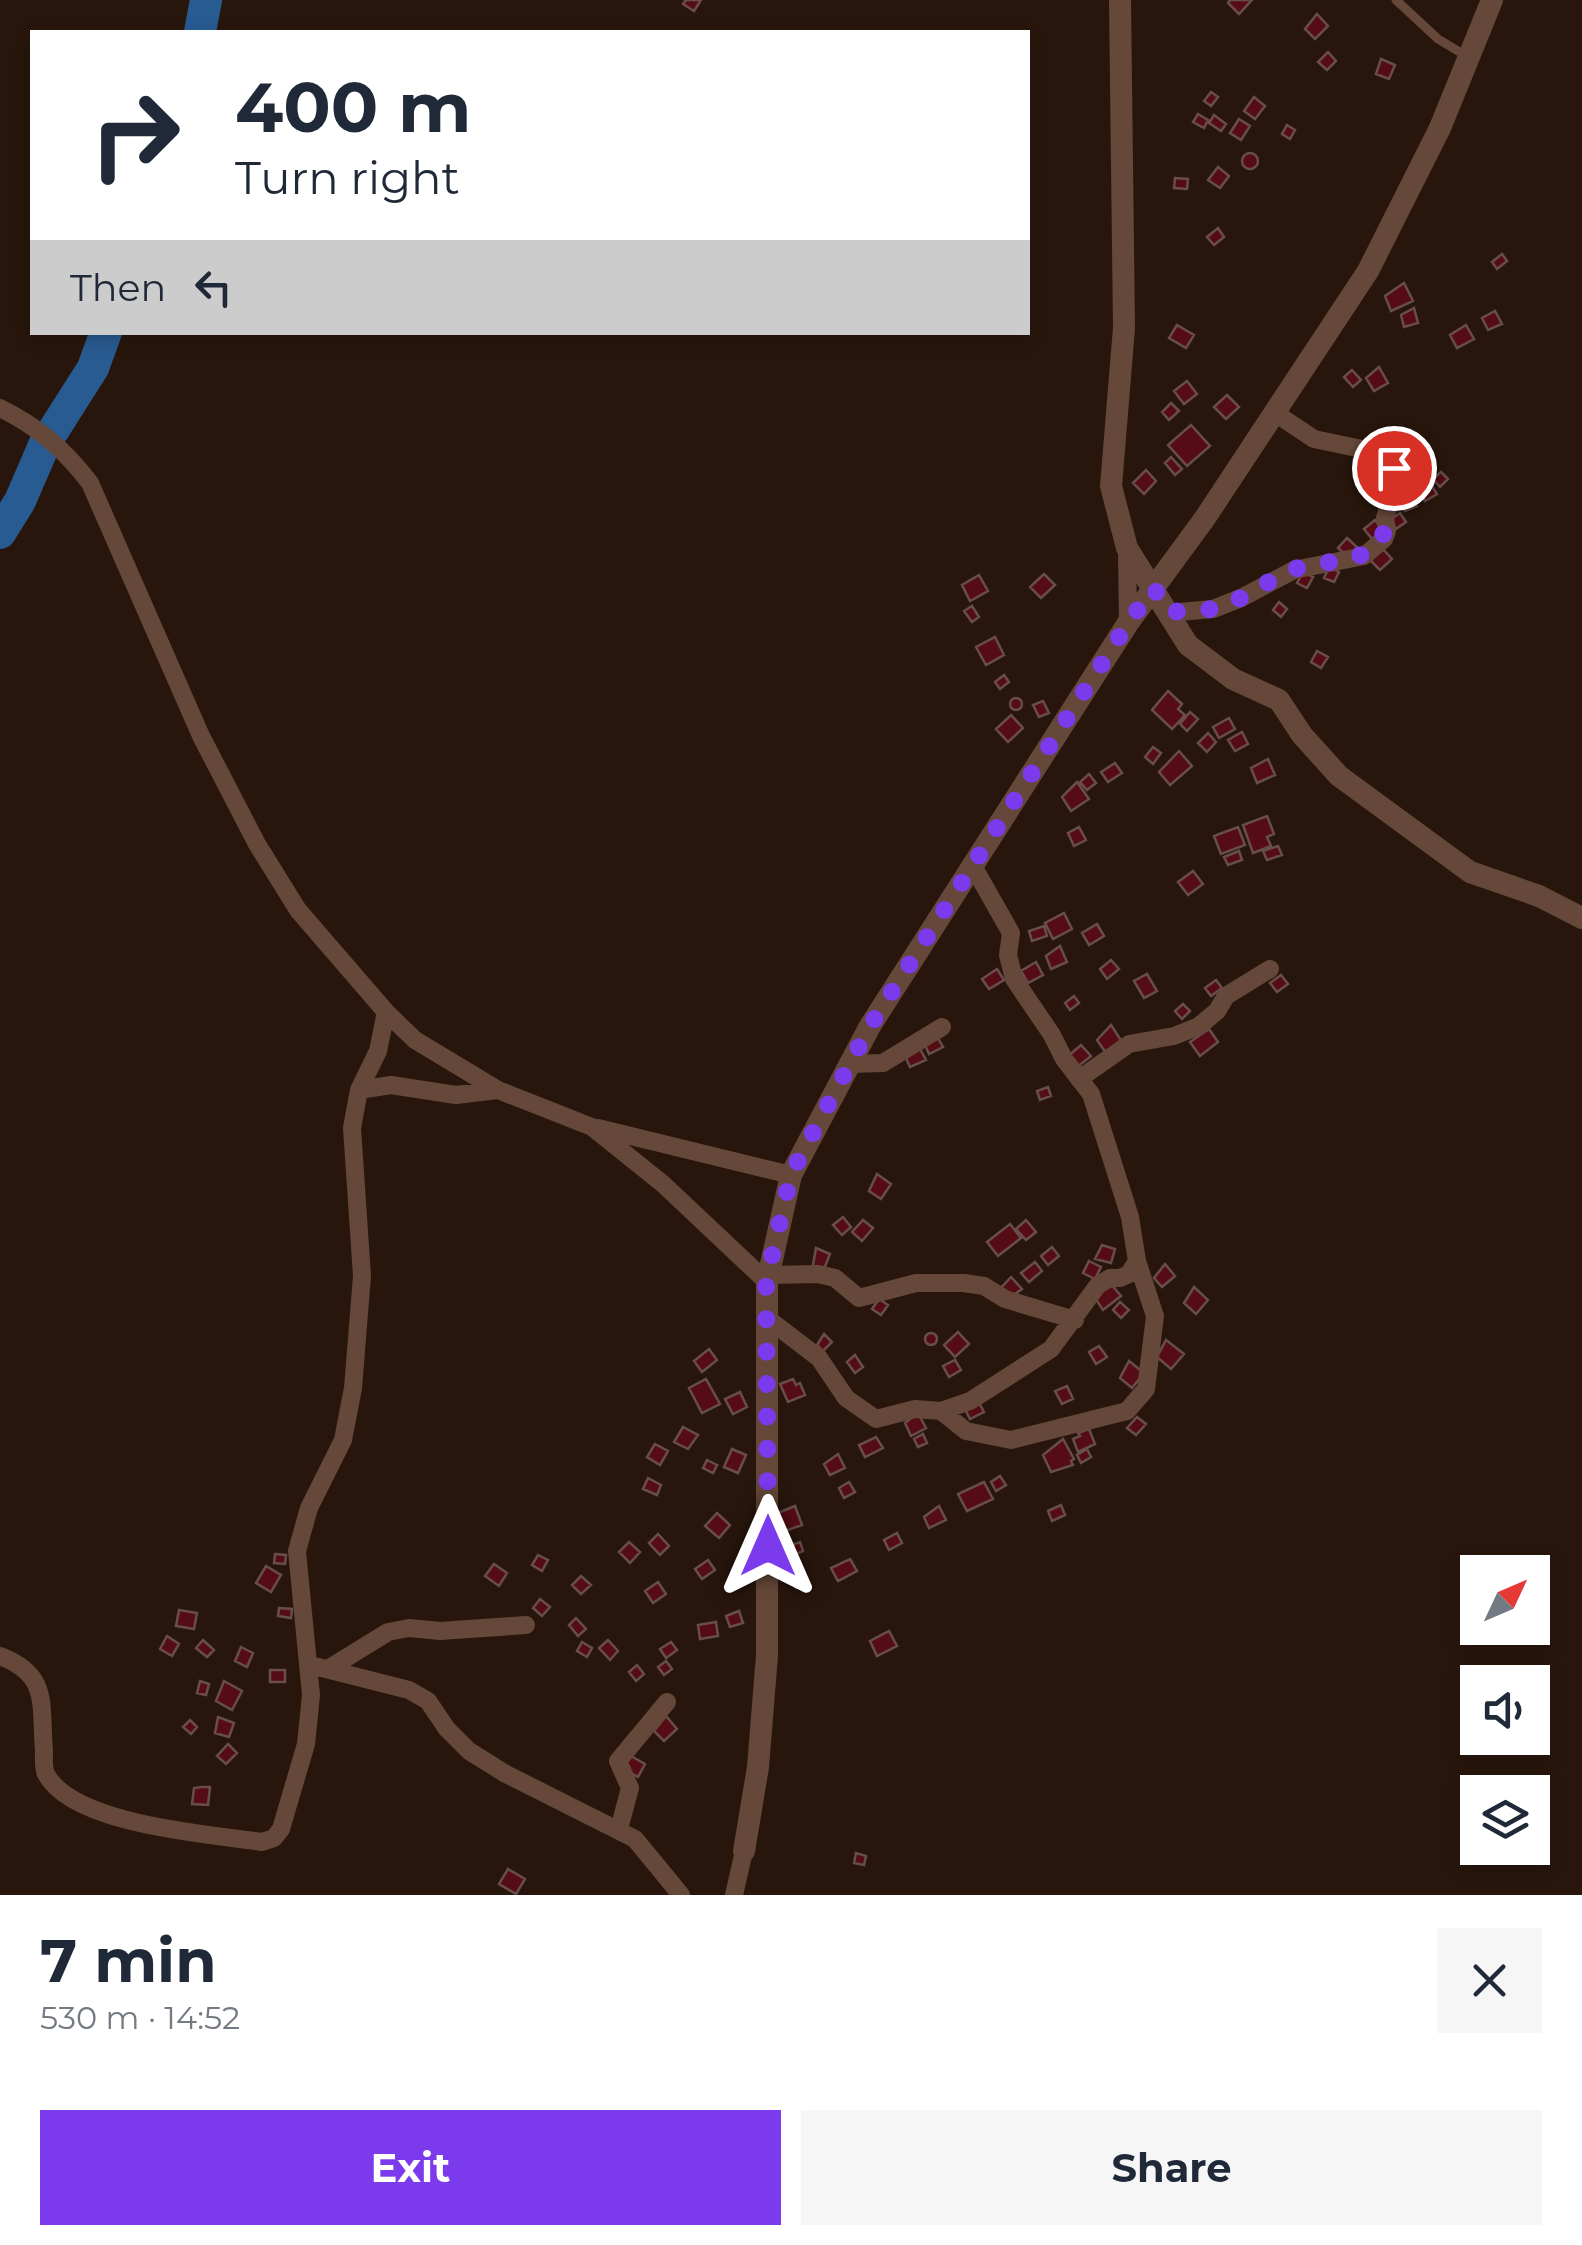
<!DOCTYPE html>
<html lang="en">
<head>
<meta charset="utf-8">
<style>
	:root { --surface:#fff; --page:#f6f6f7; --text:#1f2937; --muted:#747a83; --accent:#7c3aed }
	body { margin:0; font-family:Montserrat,sans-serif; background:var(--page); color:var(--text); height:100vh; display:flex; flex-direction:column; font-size:38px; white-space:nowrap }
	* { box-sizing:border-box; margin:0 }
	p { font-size:32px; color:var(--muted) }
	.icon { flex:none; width:55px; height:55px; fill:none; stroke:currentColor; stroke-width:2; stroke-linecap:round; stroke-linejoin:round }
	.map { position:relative; height:1895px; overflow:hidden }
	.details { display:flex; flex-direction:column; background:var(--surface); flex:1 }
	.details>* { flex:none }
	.hud { position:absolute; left:30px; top:30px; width:1000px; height:305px; border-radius:0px; box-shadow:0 5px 15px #0003; background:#fff; color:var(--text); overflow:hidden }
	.needle { width:65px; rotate:46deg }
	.controls { position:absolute; left:1460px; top:1555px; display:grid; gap:20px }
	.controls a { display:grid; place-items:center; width:90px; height:90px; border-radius:0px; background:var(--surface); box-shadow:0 5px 15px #0003; font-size:50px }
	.pin { position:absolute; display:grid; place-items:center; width:85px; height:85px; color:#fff; margin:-42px; border:5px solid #fff; border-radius:50%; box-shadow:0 2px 10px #0007 }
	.me { position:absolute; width:110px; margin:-55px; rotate:0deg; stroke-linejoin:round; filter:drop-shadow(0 0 8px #0008) }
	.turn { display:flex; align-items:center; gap:35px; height:210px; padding:0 40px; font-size:45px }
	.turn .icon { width:130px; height:130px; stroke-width:2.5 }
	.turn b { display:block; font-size:70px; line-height:85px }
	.then { display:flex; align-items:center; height:95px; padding:0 40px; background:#0003; gap:20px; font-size:38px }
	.round { display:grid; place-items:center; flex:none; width:105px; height:105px; border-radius:0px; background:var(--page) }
	.head { display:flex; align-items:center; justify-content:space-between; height:170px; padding:0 40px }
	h1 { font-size:60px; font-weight:700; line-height:75px }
	.primary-button { display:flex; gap:20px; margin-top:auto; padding:20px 40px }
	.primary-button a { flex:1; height:115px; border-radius:0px; background:var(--accent); color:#fff; font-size:40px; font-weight:700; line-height:115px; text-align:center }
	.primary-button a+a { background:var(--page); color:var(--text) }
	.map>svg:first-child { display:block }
</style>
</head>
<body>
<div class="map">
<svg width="1582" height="1895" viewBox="0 0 1582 1895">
	<rect width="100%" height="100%" fill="#28160c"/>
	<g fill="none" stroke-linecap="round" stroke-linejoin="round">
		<path stroke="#285b91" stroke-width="32" d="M200 32 206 0
			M53 431 93 368 106 332
			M0 533 20 501 45 443"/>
	</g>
	<path fill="#560c14" stroke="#674d4c" stroke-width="2.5" d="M686 0H701L694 11 683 4Z
		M1230 0H1252L1239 14 1228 3Z
		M1317 14 1328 26 1315 39 1305 29Z
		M1328 52 1336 61 1327 70 1318 62Z
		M1381 59 1395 65 1389 79 1376 74Z
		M1211 92 1218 97 1211 106 1204 101Z
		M1254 97 1265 106 1255 119 1244 111Z
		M1198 114 1208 120 1204 128 1193 122Z
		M1214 115 1226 124 1221 131 1209 123Z
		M1239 119 1250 126 1241 140 1230 133Z
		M1287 125 1295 130 1290 139 1282 134Z
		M1242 161a8 8 0 1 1 16 0a8 8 0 1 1-16 0Z
		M1218 167 1229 176 1220 188 1208 180Z
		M1175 178 1188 179 1187 189 1174 188Z
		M1218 228 1224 237 1214 245 1207 237Z
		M1502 254 1507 261 1497 269 1492 262Z
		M1404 283 1413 301 1391 311 1385 296Z
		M1414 308 1418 323 1404 327 1401 315Z
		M1495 311 1502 324 1488 330 1482 318Z
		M1177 325 1194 335 1186 348 1169 338Z
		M1466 325 1474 339 1457 348 1450 335Z
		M1379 367 1388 383 1374 391 1366 378Z
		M1352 370 1361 380 1353 387 1344 377Z
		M1187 381 1197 394 1184 404 1174 391Z
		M1227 395 1239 407 1226 419 1214 407Z
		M1171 403 1179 411 1169 420 1162 412Z
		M1191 425 1210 446 1187 466 1168 445Z
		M1416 445 1425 455 1413 466 1409 461 1404 465 1399 458Z
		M1171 457 1182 469 1175 475 1165 463Z
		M1146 470 1156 481 1144 494 1133 483Z
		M1441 472 1448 479 1440 487 1433 479Z
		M1430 483 1437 494 1425 501 1418 491Z
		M1413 496 1417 506 1405 511 1401 502Z
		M1400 513 1406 522 1396 529 1390 520Z
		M1375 520 1383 530 1372 539 1364 529Z
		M1347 538 1357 547 1348 557 1338 548Z
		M1381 547 1392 559 1380 570 1371 561Z
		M1329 567 1339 572 1334 582 1324 578Z
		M1303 572 1313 577 1307 588 1297 583Z
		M1044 574 1055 585 1041 598 1030 587Z
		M979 575 988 591 970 601 962 585Z
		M1279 602 1287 609 1281 617 1273 610Z
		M972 606 979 617 972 622 964 611Z
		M995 637 1004 655 986 665 976 647Z
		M1317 651 1328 657 1321 668 1311 662Z
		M1004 675 1009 682 1000 689 995 682Z
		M1168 691 1182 704 1178 709 1185 715 1172 729 1152 710Z
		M1010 704a6 6 0 1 1 12 0a6 6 0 1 1-12 0Z
		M1043 701 1049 713 1039 717 1033 705Z
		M1190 712 1198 719 1187 731 1180 724Z
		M1011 715 1023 728 1008 742 996 729Z
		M1229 718 1235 729 1219 738 1213 727Z
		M1242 732 1248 744 1235 751 1228 740Z
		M1208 733 1216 742 1207 752 1198 743Z
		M1153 747 1161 753 1153 764 1145 757Z
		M1179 751 1192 766 1170 785 1159 772Z
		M1268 759 1275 775 1257 783 1251 768Z
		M1115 763 1122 773 1108 782 1101 772Z
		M1089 774 1096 783 1087 790 1080 782Z
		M1077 782 1089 799 1071 811 1062 797Z
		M1267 816 1274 834 1267 837 1271 846 1253 853 1243 825Z
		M1079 827 1086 840 1074 846 1068 833Z
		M1238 827 1245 845 1221 854 1214 836Z
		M1278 846 1282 855 1267 860 1263 851Z
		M1239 851 1242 860 1228 865 1224 857Z
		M1193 871 1203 884 1188 895 1178 882Z
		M1064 913 1072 929 1053 939 1045 923Z
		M1097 924 1104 936 1089 945 1082 933Z
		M1044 926 1047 936 1032 941 1029 931Z
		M1060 946 1067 962 1051 969 1046 956Z
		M1111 960 1119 969 1107 979 1100 969Z
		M1036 962 1043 975 1028 983 1021 971Z
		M997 969 1004 980 989 989 982 979Z
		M1147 974 1157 991 1144 998 1134 981Z
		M1281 975 1288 984 1277 992 1270 983Z
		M1216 980 1222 988 1211 996 1205 988Z
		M1074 996 1079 1003 1070 1010 1065 1003Z
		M1183 1004 1190 1011 1182 1019 1175 1011Z
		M1111 1025 1122 1042 1106 1053 1097 1040Z
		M1209 1029 1218 1042 1200 1056 1190 1042Z
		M938 1038 943 1047 929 1054 925 1045Z
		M1081 1045 1091 1056 1076 1068 1067 1057Z
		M919 1047 926 1060 910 1067 905 1056Z
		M1048 1087 1051 1096 1040 1100 1037 1091Z
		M877 1174 891 1184 881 1199 869 1191Z
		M843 1217 851 1227 842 1235 833 1225Z
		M863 1220 873 1228 862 1241 852 1232Z
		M1026 1220 1036 1232 1026 1240 1016 1229Z
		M1010 1224 1021 1238 998 1256 987 1242Z
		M1102 1245 1115 1249 1111 1263 1095 1259Z
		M1052 1247 1059 1256 1048 1265 1041 1256Z
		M816 1248 830 1254 824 1269 813 1265Z
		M1089 1261 1101 1267 1095 1279 1083 1273Z
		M1035 1262 1042 1271 1029 1282 1021 1273Z
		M1165 1264 1175 1276 1162 1287 1154 1278Z
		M1011 1277 1022 1289 1008 1299 1001 1288Z
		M1110 1283 1121 1296 1103 1310 1095 1298Z
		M1194 1287 1208 1300 1196 1314 1184 1303Z
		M879 1299 888 1305 881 1315 872 1309Z
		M1120 1302 1129 1310 1121 1318 1113 1310Z
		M958 1332 969 1344 955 1357 944 1345Z
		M925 1339a6 6 0 1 1 12 0a6 6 0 1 1-12 0Z
		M824 1334 832 1342 823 1351 817 1345Z
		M1166 1340 1184 1354 1171 1369 1157 1357Z
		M1099 1346 1107 1357 1096 1364 1089 1352Z
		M709 1349 717 1360 702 1372 694 1361Z
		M855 1355 863 1367 855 1373 847 1362Z
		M955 1360 961 1370 949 1377 943 1366Z
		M1129 1361 1144 1373 1132 1388 1120 1378Z
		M706 1379 720 1404 702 1413 689 1388Z
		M793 1379 796 1385 800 1383 805 1395 788 1402 780 1384Z
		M1067 1386 1073 1399 1062 1404 1055 1391Z
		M740 1392 747 1407 733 1414 725 1399Z
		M978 1401 984 1412 970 1419 965 1409Z
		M918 1413 926 1428 911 1436 905 1423Z
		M1137 1417 1146 1424 1136 1435 1127 1428Z
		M683 1427 698 1435 688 1449 674 1442Z
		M1089 1429 1095 1444 1078 1452 1073 1439 1080 1436 1078 1433Z
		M923 1434 927 1443 918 1447 914 1439Z
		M876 1437 883 1448 865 1457 859 1445Z
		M1063 1439 1074 1459 1071 1461 1073 1465 1051 1472 1043 1455Z
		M655 1444 668 1451 660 1465 647 1457Z
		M732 1449 746 1455 738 1473 724 1467Z
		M1087 1449 1091 1457 1081 1463 1077 1455Z
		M838 1454 845 1468 830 1475 824 1464Z
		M707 1460 717 1465 713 1473 703 1468Z
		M1000 1476 1006 1485 996 1491 991 1482Z
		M648 1478 661 1485 657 1495 643 1489Z
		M849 1482 855 1492 844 1498 839 1488Z
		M984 1482 993 1499 967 1511 958 1494Z
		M1061 1505 1065 1515 1052 1521 1048 1511Z
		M795 1506 802 1525 785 1531 778 1513Z
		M939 1506 946 1520 929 1528 924 1517Z
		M717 1513 730 1525 719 1538 705 1526Z
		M897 1533 902 1543 889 1550 884 1540Z
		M658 1534 669 1546 660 1555 649 1543Z
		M629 1542 640 1552 630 1563 619 1552Z
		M800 1542 803 1551 794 1555 791 1545Z
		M275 1554 286 1555 285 1564 274 1563Z
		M538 1555 548 1560 542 1571 532 1565Z
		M850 1559 857 1571 838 1581 831 1568Z
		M708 1560 715 1570 702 1579 695 1569Z
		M494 1564 507 1573 499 1586 485 1576Z
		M266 1566 281 1575 271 1592 256 1583Z
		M801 1570 807 1584 796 1588 791 1575Z
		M581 1576 591 1585 581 1594 572 1585Z
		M658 1582 666 1594 653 1603 645 1591Z
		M540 1599 550 1607 542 1616 533 1608Z
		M279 1608 292 1609 291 1618 278 1616Z
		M179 1610 197 1613 194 1629 176 1626Z
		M739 1611 743 1623 730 1627 726 1616Z
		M576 1618 586 1629 578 1636 569 1625Z
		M716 1622 718 1636 700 1639 698 1625Z
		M889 1631 897 1646 877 1656 870 1641Z
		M167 1636 179 1644 172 1656 160 1649Z
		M203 1640 214 1650 207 1657 196 1648Z
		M608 1640 618 1651 610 1660 599 1648Z
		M582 1642 592 1648 587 1657 577 1651Z
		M671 1642 677 1650 666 1658 660 1649Z
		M241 1647 253 1653 247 1667 235 1661Z
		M666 1661 672 1669 664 1675 658 1667Z
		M637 1665 644 1674 636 1681 629 1672Z
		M270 1670H285V1682H270Z
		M200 1681 209 1684 206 1695 197 1693Z
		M224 1681 242 1691 232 1710 216 1701Z
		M666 1716 677 1729 664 1741 654 1731Z
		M218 1717 234 1723 229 1737 215 1733Z
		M190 1720 197 1727 191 1734 183 1727Z
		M228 1744 237 1753 226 1764 217 1756Z
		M629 1755 645 1764 638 1777 624 1769Z
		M202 1787H210L208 1805 192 1804 194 1788Z
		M856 1853 866 1856 864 1865 854 1863Z
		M508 1869 525 1879 516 1894 499 1884Z"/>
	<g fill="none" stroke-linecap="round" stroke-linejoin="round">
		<path stroke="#654839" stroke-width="9" d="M1396 0 1438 39 1468 57"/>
		<path stroke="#654839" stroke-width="18" d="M0 408C38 427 64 449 90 483L201 736 257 844 298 910 386 1012 415 1040 498 1090 592 1127 663 1184 767 1282
			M1127 553 1128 623
			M1168 613 1213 609 1241 598 1294 570 1364 556 1384 539 1387 531 1385 518 1396 480 1395 468 1381 453 1314 439 1275 413
			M850 1064 883 1063 942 1027
			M1079 1079 1129 1044 1174 1036 1199 1026 1217 1011 1226 996 1270 969
			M359 1090 378 1051 386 1012
			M598 1128 791 1175
			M768 1275 818 1274 835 1278 859 1298 916 1283H964L984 1286 1005 1299 1075 1320
			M768 1319 819 1358 846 1398 876 1419 915 1409 941 1411 970 1401 1051 1349 1098 1285 1110 1278H1120L1129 1274 1137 1261 1130 1217 1091 1094 1064 1059 1052 1035 1014 979 1008 955 1011 933 973 866
			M941 1411 966 1431 1011 1440 1127 1411 1146 1389 1155 1316 1137 1261
			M0 1656C50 1675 40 1704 44 1751 44 1757 43 1768 46 1774 73 1825 209 1834 262 1842L274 1838 281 1829 306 1744 311 1695 297 1551 309 1508 343 1440 353 1388 362 1276 352 1128 359 1090 391 1085 456 1095 498 1090
			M310 1665 409 1690 428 1701 447 1729 469 1751 506 1774 635 1839 681 1895
			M328 1669 388 1632 409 1628 440 1631 526 1625
			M619 1829 630 1788 618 1761 667 1702
			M734 1895 744 1851"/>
		<path stroke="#654839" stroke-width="22" d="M1120 0 1124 328 1111 486 1127 548 1188 645 1233 679 1279 700 1302 735 1339 776 1470 872 1539 896 1582 918
			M744 1851 758 1767 767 1655V1282L791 1175 870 1026 1128 623 1205 518 1368 271 1440 128 1492 0"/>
	</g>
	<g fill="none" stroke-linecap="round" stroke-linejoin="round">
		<path stroke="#7c3aed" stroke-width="18" stroke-dasharray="0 32.4" d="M768 1546 766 1282 791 1174 870 1026 1128 623 1154 588 1168 612C1183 611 1200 612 1215 608 1243 601 1266 581 1292 570 1322 558 1356 567 1380 542 1385 537 1395 478 1394 468"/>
	</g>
</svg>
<div class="controls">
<a><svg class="needle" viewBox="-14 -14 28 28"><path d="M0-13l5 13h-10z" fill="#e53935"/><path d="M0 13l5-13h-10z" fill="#747a83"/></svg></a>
<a><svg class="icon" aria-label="sound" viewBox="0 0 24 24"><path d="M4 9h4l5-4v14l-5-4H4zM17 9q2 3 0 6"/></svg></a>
<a><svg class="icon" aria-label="layers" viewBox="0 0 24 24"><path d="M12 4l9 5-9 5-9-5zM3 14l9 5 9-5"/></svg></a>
</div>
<div class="pin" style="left:1394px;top:468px;background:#d93025"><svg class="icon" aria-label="arrive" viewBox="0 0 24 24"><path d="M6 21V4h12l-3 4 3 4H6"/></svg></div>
<svg class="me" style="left:768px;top:1546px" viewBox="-20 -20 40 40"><path d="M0-17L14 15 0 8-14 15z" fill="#7c3aed" stroke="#fff" stroke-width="4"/></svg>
<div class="hud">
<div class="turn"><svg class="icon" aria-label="right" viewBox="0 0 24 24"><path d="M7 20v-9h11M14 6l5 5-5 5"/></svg><div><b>400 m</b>Turn right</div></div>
<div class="then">Then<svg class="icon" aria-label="left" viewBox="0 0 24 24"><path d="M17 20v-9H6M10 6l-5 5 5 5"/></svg></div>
</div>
</div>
<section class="details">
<div class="head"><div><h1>7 min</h1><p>530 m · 14:52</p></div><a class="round"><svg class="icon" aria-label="close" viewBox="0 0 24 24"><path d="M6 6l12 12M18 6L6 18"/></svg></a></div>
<div class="primary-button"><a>Exit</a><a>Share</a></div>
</section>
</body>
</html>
